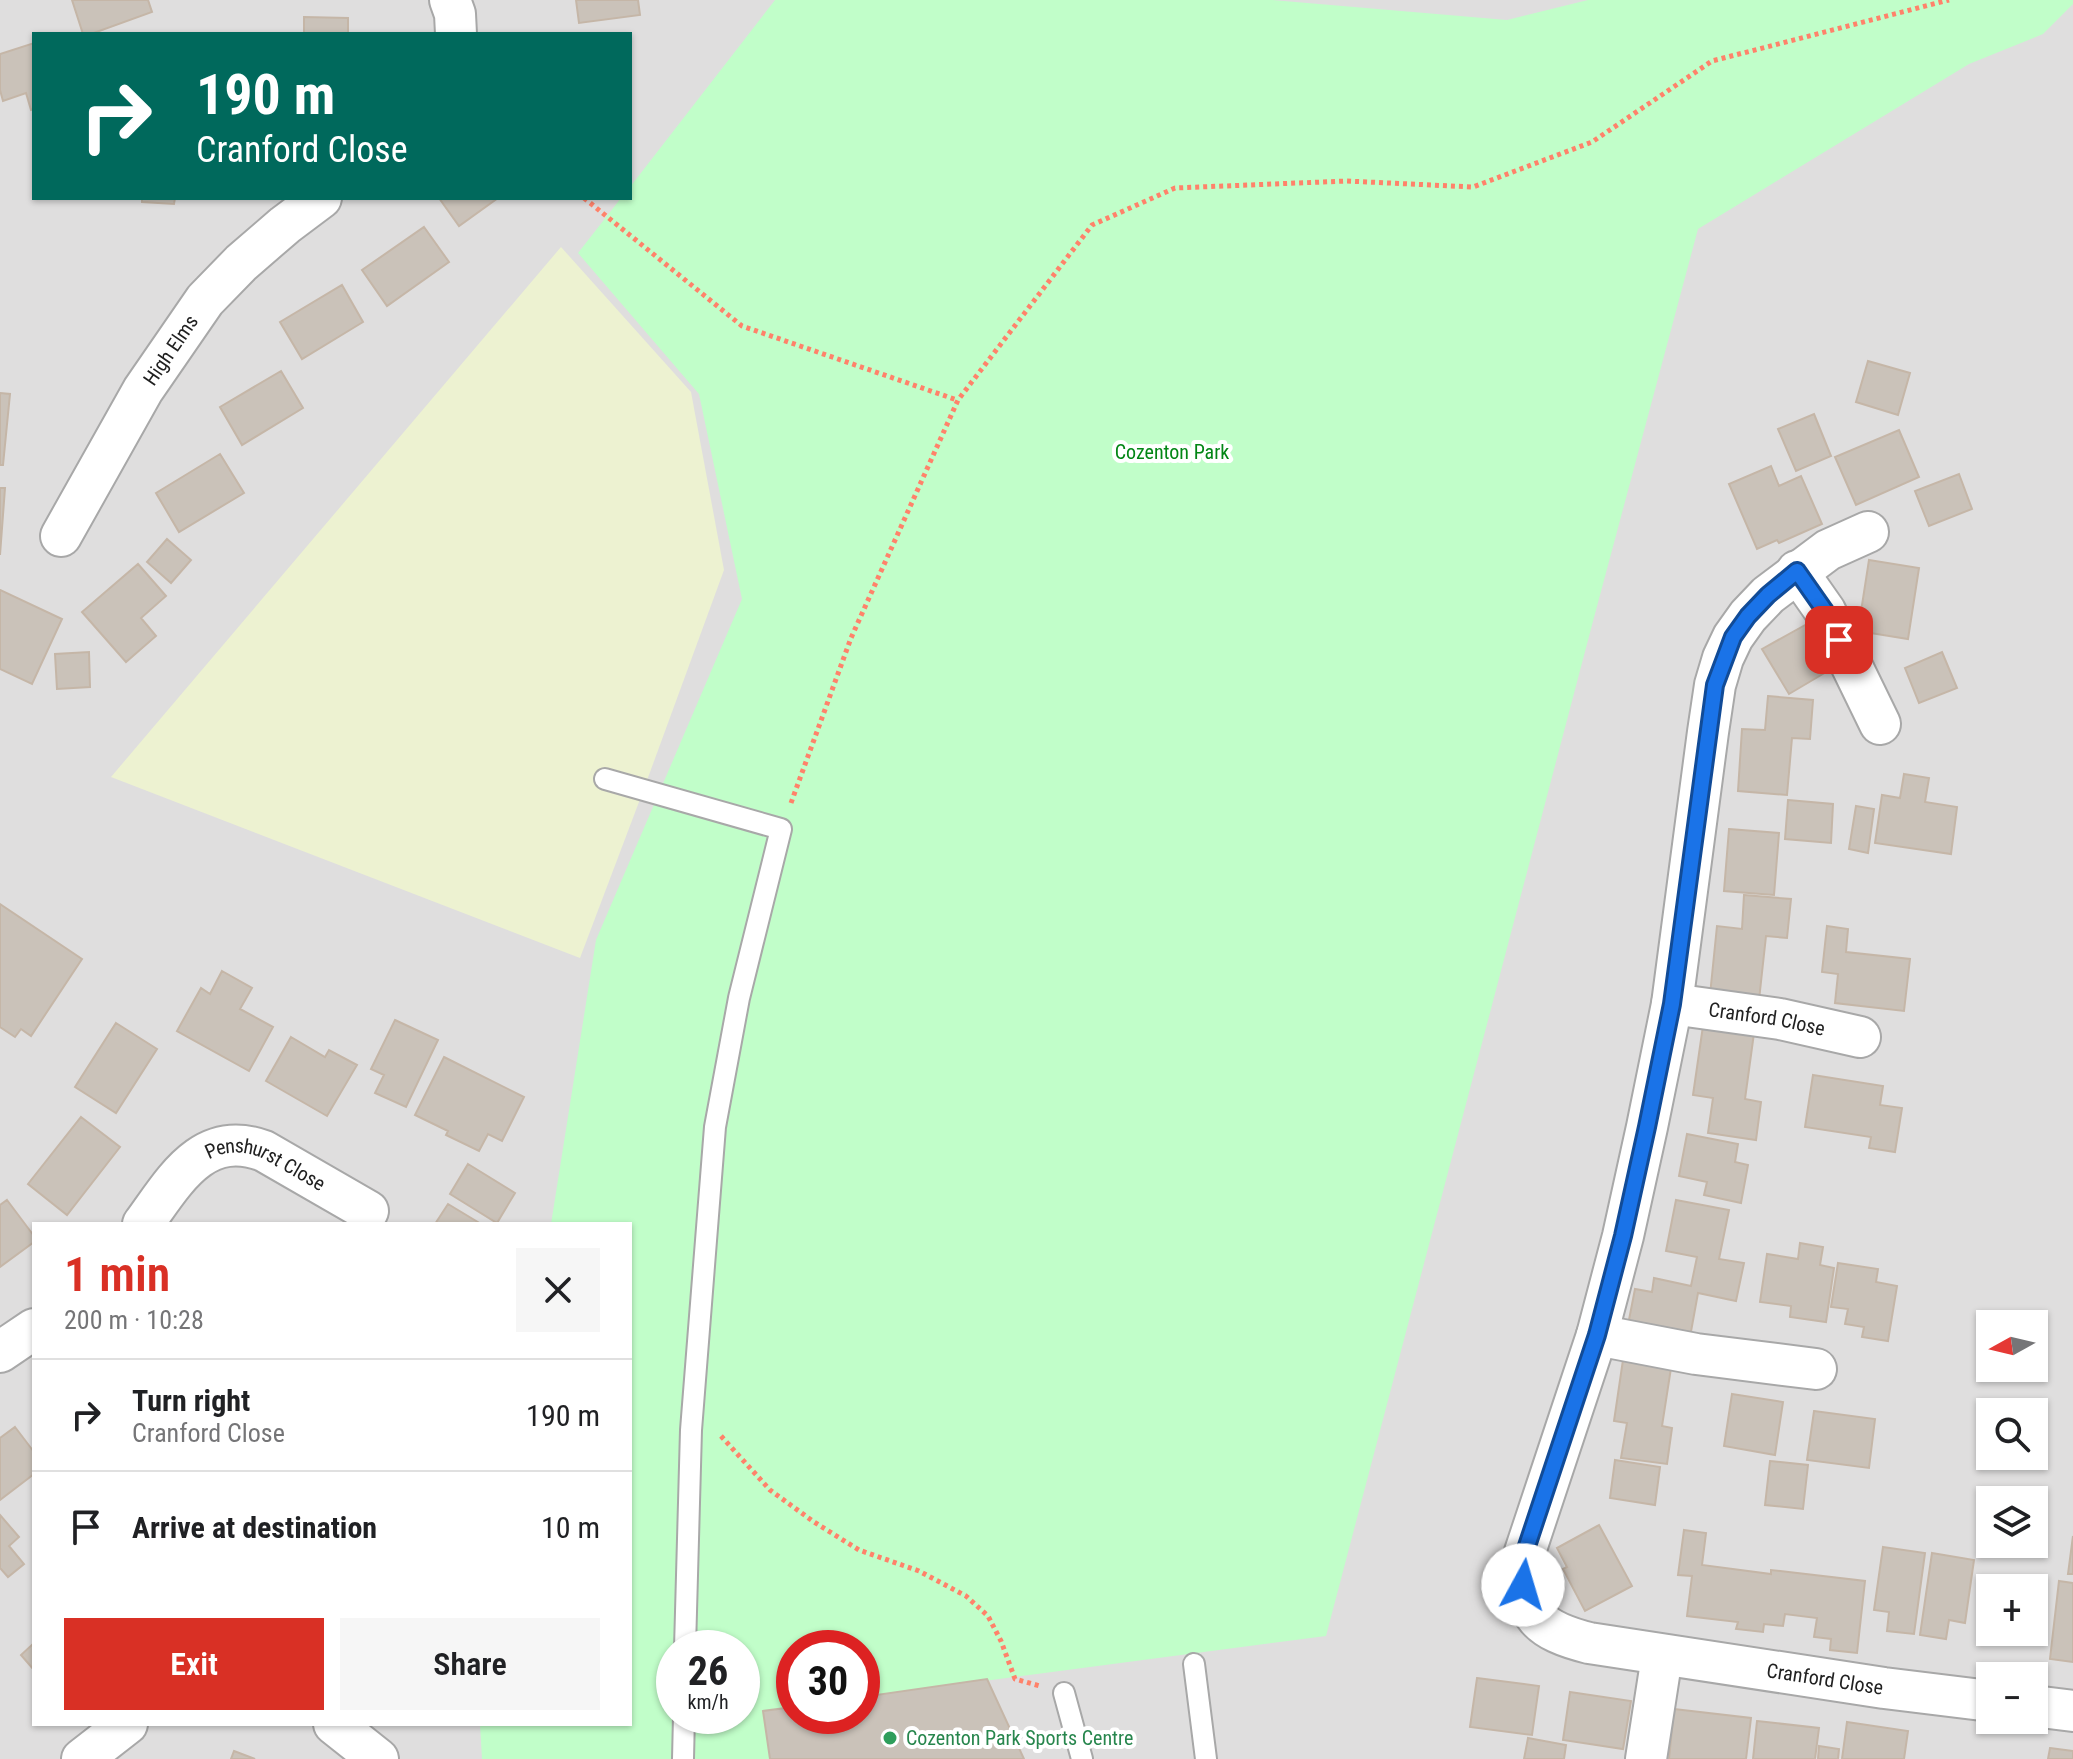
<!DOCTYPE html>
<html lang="en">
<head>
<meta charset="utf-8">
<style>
	:root { --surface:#fff; --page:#f6f6f6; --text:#202124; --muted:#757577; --line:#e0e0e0; --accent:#d93025 }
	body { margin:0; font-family:"Roboto Condensed",sans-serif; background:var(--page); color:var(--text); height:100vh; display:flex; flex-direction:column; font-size:30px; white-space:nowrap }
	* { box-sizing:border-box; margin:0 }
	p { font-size:26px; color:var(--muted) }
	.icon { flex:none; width:44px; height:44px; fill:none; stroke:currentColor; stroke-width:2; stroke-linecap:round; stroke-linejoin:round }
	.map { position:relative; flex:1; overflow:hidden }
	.sheet { position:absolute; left:32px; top:1222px; width:600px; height:504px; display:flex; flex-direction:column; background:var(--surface); border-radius:0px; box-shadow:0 2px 6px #0004 }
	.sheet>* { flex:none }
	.top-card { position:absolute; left:32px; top:32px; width:600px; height:168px; border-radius:0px; box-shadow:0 2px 6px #0004; background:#00695c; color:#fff; overflow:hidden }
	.needle { width:52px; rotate:262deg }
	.controls { position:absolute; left:1976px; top:1310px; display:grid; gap:16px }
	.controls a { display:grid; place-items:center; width:72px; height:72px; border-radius:0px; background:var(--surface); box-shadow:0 2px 6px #0004; font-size:40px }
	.speed { position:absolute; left:656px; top:1630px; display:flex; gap:16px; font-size:40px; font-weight:700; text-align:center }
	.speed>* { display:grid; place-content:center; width:104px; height:104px; border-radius:50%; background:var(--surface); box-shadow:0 2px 6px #0004; line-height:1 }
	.speed small { font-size:20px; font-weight:400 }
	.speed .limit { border:12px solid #d22; background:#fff; color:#111 }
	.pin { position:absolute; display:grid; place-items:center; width:68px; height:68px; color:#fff; margin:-34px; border-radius:16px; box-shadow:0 4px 12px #0006 }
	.me { position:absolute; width:88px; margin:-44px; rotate:6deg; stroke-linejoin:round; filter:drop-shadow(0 0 6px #0008) }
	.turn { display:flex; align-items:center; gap:28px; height:168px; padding:0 32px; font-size:36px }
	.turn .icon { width:104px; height:104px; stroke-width:2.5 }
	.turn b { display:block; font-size:56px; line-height:68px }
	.round { display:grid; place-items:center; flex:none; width:84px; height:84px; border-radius:0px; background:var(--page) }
	.overview { display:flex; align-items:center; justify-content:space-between; height:136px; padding:0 32px }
	h1 { font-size:48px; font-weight:600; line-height:60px; color:var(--accent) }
	.primary-button { display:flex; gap:16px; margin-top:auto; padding:16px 32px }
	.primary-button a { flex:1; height:92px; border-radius:0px; background:var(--accent); color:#fff; font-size:32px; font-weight:600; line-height:92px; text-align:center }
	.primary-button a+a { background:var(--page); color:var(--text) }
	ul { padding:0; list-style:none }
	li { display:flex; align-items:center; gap:24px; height:112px; padding:0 32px; border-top:2px solid var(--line) }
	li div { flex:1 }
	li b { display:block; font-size:30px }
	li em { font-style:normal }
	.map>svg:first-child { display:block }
</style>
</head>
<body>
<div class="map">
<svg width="2073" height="1759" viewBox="0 0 2073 1759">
	<rect width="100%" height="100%" fill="#f2efe6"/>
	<path fill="#dfdede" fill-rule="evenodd" d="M0 0H2073V1759H0ZM34 34H630V198H34ZM34 1224H630V1724H34ZM1990 1324H2034V1368H1990ZM1990 1412H2034V1456H1990ZM1990 1500H2034V1544H1990ZM1990 1588H2034V1632H1990ZM674 1648H742V1716H674ZM794 1648H862V1716H794ZM1990 1676H2034V1720H1990Z"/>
	<path fill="#edf2d1" d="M561 247 691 392 724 570 642 794 580 958 111 777Z"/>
	<path fill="#c1fec9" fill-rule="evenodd" d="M775 0H1272L1507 20 1588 0H2073V4L2043 34 1969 64 1698 229 1592 625 1326 1636 862 1697V1648H794V1707L763 1711 770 1759H482L480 1724H630V1224H551L596 940 742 599 699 394 578 253 621 198H630V187ZM674 1648H742V1716H674Z"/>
	<path fill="#cac2b9" stroke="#c5b6a7" stroke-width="2" d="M72 0H148L152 12 91 34H83Z
		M576 0H638L640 15 579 23Z
		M304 17 348 18V34H304Z
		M34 43V109L31 110 26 93 3 101 0 90V54Z
		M142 198H175L174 204 142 202Z
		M439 198H498L459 226Z
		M424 227 449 262 387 306 362 270Z
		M342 285 363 322 302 359 280 322Z
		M1868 361 1910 373 1898 415 1856 402Z
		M281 371 303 408 242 445 220 407Z
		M0 393 10 394 3 465H0Z
		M1814 414 1831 456 1796 471 1778 429Z
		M1899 430 1919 477 1856 505 1835 457Z
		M220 454 244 493 179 532 156 493Z
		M1771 466 1779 486 1801 476 1822 524 1779 543 1777 540 1757 549 1729 484Z
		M1959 474 1972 509 1929 526 1915 491Z
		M0 488H5L0 555Z
		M167 539 191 560 171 583 147 562Z
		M1869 560 1919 568 1908 639 1858 631Z
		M138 564 166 596 141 618 156 636 126 662 82 612Z
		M0 590 62 619 32 684 0 669Z
		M1807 624 1833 668 1789 694 1762 649Z
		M89 652 90 687 57 689 55 654Z
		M1942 652 1957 688 1919 703 1905 668Z
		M1768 696 1813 700 1810 739 1792 738 1787 795 1738 791 1742 729 1765 730Z
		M1904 774 1929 778 1925 802 1957 807 1951 854 1875 843 1882 795 1900 798Z
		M1788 800 1833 804 1831 843 1785 839Z
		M1856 806 1874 809 1868 853 1849 849Z
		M1729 829 1779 833 1774 895 1724 891Z
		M1744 895 1791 899 1787 938 1766 936 1759 1000 1710 995 1717 926 1742 929Z
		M0 904 82 959 31 1036 21 1029 15 1037 0 1027Z
		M1827 926 1848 929 1846 952 1910 959 1904 1011 1835 1003 1838 974 1822 972Z
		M222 971 252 988 240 1009 273 1027 249 1071 177 1031 201 988 210 994Z
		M395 1020 438 1040 406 1107 375 1093 384 1075 371 1069Z
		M116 1023 157 1049 116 1113 75 1087Z
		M1703 1026 1754 1033 1745 1099 1761 1102 1756 1140 1708 1133 1713 1098 1693 1095Z
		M291 1037 325 1057 329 1050 357 1065 327 1116 266 1081Z
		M444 1057 524 1097 502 1141 488 1134 479 1151 446 1135 448 1131 415 1115Z
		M1813 1075 1883 1086 1880 1105 1902 1108 1895 1152 1869 1148 1871 1137 1805 1127Z
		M81 1117 120 1147 67 1215 28 1184Z
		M1687 1134 1738 1144 1735 1162 1748 1165 1741 1203 1704 1195 1707 1182 1679 1176Z
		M468 1164 515 1193 497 1223 450 1194Z
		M7 1200 34 1236V1242L0 1267V1205Z
		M1676 1200 1729 1210 1719 1259 1744 1263 1736 1301 1698 1293 1690 1337 1628 1325 1635 1289 1652 1292 1654 1278 1691 1286 1697 1257 1666 1251Z
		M448 1204 481 1224H435Z
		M1800 1243 1823 1247 1820 1265 1834 1268 1826 1322 1790 1317 1791 1306 1760 1302 1767 1254 1798 1259Z
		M1838 1263 1878 1269 1876 1282 1897 1286 1888 1341 1862 1337 1864 1327 1845 1324 1848 1309 1831 1307Z
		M1623 1360 1671 1368 1662 1426 1672 1428 1667 1464 1621 1458 1627 1423 1614 1421Z
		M1732 1394 1783 1402 1775 1455 1724 1446Z
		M1814 1411 1875 1419 1869 1468 1807 1460Z
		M15 1427 34 1452V1474L0 1500V1438Z
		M1615 1460 1660 1467 1655 1505 1610 1498Z
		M1770 1461 1808 1465 1803 1509 1765 1505Z
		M0 1515 19 1537 9 1546 24 1564 8 1577 0 1568Z
		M1599 1525 1632 1586 1585 1611 1563 1569 1567 1567 1557 1548Z
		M1684 1530 1706 1533 1702 1565 1771 1574V1570L1865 1581 1857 1653 1830 1650 1831 1639 1814 1637 1817 1618 1785 1614 1783 1626 1764 1624 1763 1632 1736 1629 1738 1622 1687 1616 1692 1576 1678 1575Z
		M2073 1536V1574H2068Z
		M1883 1547 1925 1553 1914 1634 1887 1631 1889 1612 1874 1610Z
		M1932 1553 1974 1560 1965 1623 1949 1620 1946 1639 1920 1635Z
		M2059 1581 2073 1583V1662L2050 1659Z
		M34 1643V1670L21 1655Z
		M1477 1678 1539 1686 1532 1735 1470 1727Z
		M987 1679 1024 1759H770L763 1711 794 1707V1716H862V1697Z
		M1570 1692 1631 1701 1623 1749 1563 1740Z
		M1674 1709 1751 1718 1746 1759H1669Z
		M1757 1721 1819 1728 1815 1759H1753Z
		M1847 1722 1908 1731 1904 1759H1842Z
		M1528 1738 1566 1745 1564 1759H1524Z
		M1819 1746 1839 1749 1838 1759H1818Z
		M2050 1748 2073 1751V1759H2048Z
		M234 1751 255 1759H231Z"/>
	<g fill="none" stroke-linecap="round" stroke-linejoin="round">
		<defs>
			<path id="service" d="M605 779 781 829 739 998 715 1127 691 1430 685 1648
				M1194 1664 1206 1759
				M1064 1693 1082 1759
				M683 1759 684 1716"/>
			<g id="minor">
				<path d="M450 0 455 14 456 34"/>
				<path id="s1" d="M1868 532 1828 550 1768 595 1748 616 1733 637 1723 658 1715 685 1708 732 1672 1004 1647 1127 1623 1236 1597 1335 1521 1564C1525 1616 1538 1630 1589 1643L1884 1688 1990 1701"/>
				<path id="s2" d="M61 536 143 390 205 300 241 263 285 225 321 198"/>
				<path d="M1797 571 1825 611 1880 724"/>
				<path id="s3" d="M1672 1004 1780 1019 1860 1037"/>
				<path id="s4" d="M143 1224C174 1182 202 1128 264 1151L368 1211"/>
				<path d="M1597 1335 1696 1354 1816 1369"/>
				<path d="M0 1352 34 1329"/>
				<path d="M2034 1706 2073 1711"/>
				<path d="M334 1724 378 1759"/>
				<path d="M82 1759 127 1724"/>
				<path d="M1646 1759 1662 1656"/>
			</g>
		</defs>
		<use href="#service" stroke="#a8a8a8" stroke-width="24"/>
		<use href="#minor" stroke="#a8a8a8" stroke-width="44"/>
		<path stroke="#ff826a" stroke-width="5" stroke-dasharray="4 4" stroke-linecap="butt" d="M584 198 742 326 957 400
			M791 803 851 638 958 400 1092 225 1175 188 1347 181 1473 187 1592 142 1712 61 1949 0
			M721 1436 770 1490 814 1522 859 1550 919 1571 966 1596 988 1616 1001 1641 1015 1679 1040 1686"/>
		<use href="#service" stroke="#fff" stroke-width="20"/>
		<use href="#minor" stroke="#fff" stroke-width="40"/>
	</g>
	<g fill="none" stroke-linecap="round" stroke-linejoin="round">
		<defs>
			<path id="route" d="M1523 1585 1521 1564 1597 1335 1623 1236 1647 1127 1672 1004 1715 685 1733 637 1748 616 1768 595 1797 571 1825 611 1839 640"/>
		</defs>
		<use href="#route" stroke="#114b97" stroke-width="20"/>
		<use href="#route" stroke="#1a73e8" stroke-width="14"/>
	</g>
	<circle fill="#2e9e5b" stroke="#fff" stroke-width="3" cx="890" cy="1738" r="8"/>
	<g text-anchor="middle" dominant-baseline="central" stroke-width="8" stroke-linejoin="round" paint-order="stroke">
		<g font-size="20" fill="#212121" stroke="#fff">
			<text stroke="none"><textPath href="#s2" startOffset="216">High Elms</textPath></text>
			<text stroke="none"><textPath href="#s3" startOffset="96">Cranford Close</textPath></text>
			<text stroke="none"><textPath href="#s4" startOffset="160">Penshurst Close</textPath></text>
			<text stroke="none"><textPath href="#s1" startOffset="1482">Cranford Close</textPath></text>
		</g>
		<g font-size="20" fill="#028615" stroke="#fff">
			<text x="1172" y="452">Cozenton Park</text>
		</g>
		<g font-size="20" fill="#27864d" stroke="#fff" text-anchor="start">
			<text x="906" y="1738">Cozenton Park Sports Centre</text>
		</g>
	</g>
</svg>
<div class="controls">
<a><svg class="needle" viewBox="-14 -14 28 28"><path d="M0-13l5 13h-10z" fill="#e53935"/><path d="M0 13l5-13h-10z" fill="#757577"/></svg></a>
<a><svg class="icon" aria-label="search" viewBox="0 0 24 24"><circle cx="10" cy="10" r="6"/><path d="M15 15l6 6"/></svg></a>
<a><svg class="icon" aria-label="layers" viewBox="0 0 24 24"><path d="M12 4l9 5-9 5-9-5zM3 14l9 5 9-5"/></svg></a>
<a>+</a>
<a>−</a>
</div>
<div class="speed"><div>26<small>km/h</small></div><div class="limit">30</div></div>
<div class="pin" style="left:1839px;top:640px;background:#d93025"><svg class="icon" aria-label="arrive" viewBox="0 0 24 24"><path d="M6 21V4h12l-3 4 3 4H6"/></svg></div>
<svg class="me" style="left:1523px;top:1585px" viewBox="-20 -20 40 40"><circle r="19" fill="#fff"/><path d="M0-13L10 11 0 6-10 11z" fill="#1a73e8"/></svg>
<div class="top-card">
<div class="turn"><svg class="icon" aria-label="right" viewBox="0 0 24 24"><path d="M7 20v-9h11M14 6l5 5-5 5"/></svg><div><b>190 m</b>Cranford Close</div></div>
</div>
<section class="sheet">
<div class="overview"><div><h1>1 min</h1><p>200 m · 10:28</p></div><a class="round"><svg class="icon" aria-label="close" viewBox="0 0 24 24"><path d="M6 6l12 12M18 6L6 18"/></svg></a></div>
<ul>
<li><svg class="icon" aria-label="right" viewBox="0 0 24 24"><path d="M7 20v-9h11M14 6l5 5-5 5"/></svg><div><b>Turn right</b><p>Cranford Close</p></div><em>190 m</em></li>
<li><svg class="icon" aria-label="arrive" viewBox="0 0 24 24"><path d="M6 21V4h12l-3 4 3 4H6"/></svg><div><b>Arrive at destination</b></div><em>10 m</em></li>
</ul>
<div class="primary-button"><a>Exit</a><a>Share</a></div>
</section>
</div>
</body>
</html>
